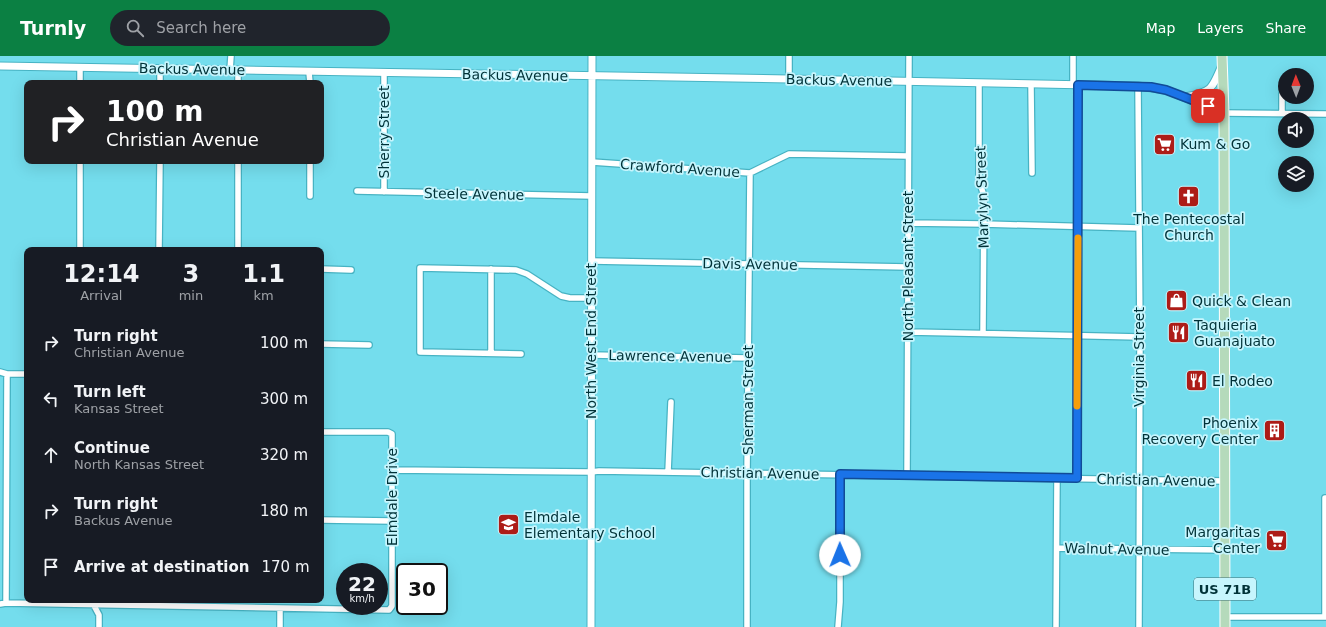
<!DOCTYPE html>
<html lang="en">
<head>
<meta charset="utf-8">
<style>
	:root { --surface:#171b24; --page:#20242c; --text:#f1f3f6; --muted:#9ea1a6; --accent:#0b8043 }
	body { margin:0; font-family:"DejaVu Sans",sans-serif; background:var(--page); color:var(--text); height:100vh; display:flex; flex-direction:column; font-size:15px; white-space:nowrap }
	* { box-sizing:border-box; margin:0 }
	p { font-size:13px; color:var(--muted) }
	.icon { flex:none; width:22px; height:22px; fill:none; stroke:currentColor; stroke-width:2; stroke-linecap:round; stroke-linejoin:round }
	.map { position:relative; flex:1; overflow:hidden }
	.panel { position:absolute; left:24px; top:191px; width:300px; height:356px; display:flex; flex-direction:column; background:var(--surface); border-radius:8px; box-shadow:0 4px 16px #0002 }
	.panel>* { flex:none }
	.top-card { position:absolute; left:24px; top:24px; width:300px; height:84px; border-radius:8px; box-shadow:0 4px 16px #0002; background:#202124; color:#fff; overflow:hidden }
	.needle { width:26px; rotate:359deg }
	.tools { position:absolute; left:1278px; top:12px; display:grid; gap:8px }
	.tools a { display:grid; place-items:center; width:36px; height:36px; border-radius:50%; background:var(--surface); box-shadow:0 4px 16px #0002; font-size:20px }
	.speed { position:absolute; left:336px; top:507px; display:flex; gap:8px; font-size:20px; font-weight:700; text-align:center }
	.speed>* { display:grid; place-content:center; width:52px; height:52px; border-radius:50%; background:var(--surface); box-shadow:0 4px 16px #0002; line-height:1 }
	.speed small { font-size:10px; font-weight:400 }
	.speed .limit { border:2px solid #111; border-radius:6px; background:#fff; color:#111 }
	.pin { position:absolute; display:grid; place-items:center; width:34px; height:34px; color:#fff; margin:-17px; border-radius:8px; box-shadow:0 2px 6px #0006 }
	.me { position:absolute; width:44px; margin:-22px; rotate:359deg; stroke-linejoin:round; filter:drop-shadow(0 0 3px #0008) }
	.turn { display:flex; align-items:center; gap:14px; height:84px; padding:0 16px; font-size:18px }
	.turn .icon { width:52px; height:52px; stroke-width:2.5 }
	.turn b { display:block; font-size:28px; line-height:34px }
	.eta { display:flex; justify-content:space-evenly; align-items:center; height:68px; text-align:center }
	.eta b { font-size:24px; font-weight:800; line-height:28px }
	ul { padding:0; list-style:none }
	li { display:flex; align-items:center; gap:12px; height:56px; padding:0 16px }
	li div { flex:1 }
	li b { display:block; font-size:15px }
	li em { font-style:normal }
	header { display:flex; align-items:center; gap:24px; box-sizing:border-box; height:56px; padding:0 20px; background:var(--accent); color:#fff }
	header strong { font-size:19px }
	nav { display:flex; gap:22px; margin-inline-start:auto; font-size:14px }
	.search { width:280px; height:36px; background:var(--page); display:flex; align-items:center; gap:10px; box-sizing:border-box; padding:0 14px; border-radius:22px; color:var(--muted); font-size:15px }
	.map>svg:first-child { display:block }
</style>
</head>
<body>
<header>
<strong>Turnly</strong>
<div class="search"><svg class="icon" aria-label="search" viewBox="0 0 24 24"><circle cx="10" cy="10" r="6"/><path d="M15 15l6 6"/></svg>Search here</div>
<nav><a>Map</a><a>Layers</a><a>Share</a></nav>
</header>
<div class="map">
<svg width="1326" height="571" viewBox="0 0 1326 571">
	<rect width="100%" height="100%" fill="#74dded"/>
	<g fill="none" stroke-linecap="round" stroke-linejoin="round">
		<defs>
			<path id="minor" d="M80 11V27
				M230 14 231 0
				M238 14V27
				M309 16 310 27
				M384 17V136
				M789 23V0
				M160 27V13
				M979 28V124L984 140 983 277
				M1031 29 1032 117
				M1073 29V0
				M1138 30 1140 281 1139 571
				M1282 38V57
				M1224 57 1326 58
				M80 105V194
				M238 105V194
				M310 105V140
				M592 106 750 117 789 98 908 100
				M357 135 592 140
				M908 167 984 168 1139 172
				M159 194 160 105
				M592 205 908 211
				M321 213 351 214
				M491 213V297
				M909 276 1140 281
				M321 288 369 289
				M521 298 420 296V212L516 214 527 218 561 240 570 242H592
				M591 299 748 302
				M0 316 7 318 6 547
				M7 318H27
				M392 414 591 416 599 415 1225 425
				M668 416 671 346
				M907 420 909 0
				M1077 422 1078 29
				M1325 442V561
				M321 464 392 465
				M1057 492 1225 494
				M91 544 99 559V571
				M0 548 6 547 389 554 392 550V378L388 376H321
				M280 552V571
				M1225 561H1326
				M747 571V417L750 117
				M838 571 840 546V418
				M1056 571 1057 422"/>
			<path id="tertiary" d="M0 10 789 23 1138 30 1166 34 1224 57
				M1185 41C1211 36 1212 34 1222 9
				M591 571 592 0"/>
			<path id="primary" d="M1222 0 1224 57 1225 571"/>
		</defs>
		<use href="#minor" stroke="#47b3c3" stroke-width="8"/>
		<use href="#tertiary" stroke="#47b3c3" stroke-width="9"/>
		<use href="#primary" stroke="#fff" stroke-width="11"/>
		<use href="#minor" stroke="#fff" stroke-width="5.5"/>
		<use href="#tertiary" stroke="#fff" stroke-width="7"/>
		<use href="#primary" stroke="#b5dabb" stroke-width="9"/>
	</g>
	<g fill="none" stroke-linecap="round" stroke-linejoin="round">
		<defs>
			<path id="route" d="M840 499V418L1077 422 1078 29 1151 31 1166 34 1208 50"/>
		</defs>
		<use href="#route" stroke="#114b97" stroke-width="10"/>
		<use href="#route" stroke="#1a73e8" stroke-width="7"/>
		<path stroke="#f59e0b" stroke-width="7" d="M1077 350 1078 182"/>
	</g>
	<defs>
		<symbol id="supermarket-square" viewBox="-11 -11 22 22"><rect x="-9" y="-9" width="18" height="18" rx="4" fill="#ad1c17" stroke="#c6f5fd"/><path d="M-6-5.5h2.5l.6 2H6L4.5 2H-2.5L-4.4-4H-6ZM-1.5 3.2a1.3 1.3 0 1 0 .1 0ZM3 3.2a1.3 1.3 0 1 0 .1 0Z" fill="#fff"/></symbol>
		<symbol id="church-square" viewBox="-11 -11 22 22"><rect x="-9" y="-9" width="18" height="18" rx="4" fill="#ad1c17" stroke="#c6f5fd"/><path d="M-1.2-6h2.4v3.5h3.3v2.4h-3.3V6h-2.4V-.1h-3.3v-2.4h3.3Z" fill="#fff"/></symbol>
		<symbol id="shop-square" viewBox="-11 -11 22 22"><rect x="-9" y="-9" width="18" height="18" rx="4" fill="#ad1c17" stroke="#c6f5fd"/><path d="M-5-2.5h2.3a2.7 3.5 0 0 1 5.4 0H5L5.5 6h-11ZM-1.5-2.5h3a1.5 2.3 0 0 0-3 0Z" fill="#fff"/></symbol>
		<symbol id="restaurant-square" viewBox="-11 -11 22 22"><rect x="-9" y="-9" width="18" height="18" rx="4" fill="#ad1c17" stroke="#c6f5fd"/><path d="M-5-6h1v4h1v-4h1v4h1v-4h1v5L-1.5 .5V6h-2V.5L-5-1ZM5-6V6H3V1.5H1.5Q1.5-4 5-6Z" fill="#fff"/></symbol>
		<symbol id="building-square" viewBox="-11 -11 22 22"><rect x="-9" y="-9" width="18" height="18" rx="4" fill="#ad1c17" stroke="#c6f5fd"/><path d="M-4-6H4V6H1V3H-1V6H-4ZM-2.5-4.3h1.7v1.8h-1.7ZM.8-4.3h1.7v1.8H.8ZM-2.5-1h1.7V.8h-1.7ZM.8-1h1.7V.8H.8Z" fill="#fff"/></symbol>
		<symbol id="school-square" viewBox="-11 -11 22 22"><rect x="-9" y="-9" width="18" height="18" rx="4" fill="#ad1c17" stroke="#c6f5fd"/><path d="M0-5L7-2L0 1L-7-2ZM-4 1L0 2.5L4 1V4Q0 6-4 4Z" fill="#fff"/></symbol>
	</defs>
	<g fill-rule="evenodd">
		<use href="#supermarket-square" x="1152" y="76" width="25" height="25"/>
		<use href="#church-square" x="1176" y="128" width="25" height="25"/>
		<use href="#shop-square" x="1164" y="232" width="25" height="25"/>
		<use href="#restaurant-square" x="1166" y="264" width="25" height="25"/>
		<use href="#restaurant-square" x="1184" y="312" width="25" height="25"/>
		<use href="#building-square" x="1262" y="362" width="25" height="25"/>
		<use href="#school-square" x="496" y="456" width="25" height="25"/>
		<use href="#supermarket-square" x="1264" y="472" width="25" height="25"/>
	</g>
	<g text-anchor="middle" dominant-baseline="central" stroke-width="3.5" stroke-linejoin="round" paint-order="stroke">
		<rect fill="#c6f5fd" stroke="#3b6c73" stroke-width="1" x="1194" y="522" width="62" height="22" rx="3"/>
		<g font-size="13" font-weight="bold" fill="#003238">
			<text x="1225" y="533">US 71B</text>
		</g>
		<g font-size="14" fill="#003238" stroke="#c6f5fd">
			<text transform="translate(192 13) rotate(1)">Backus Avenue</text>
			<text transform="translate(515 19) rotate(1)">Backus Avenue</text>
			<text transform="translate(839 24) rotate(1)">Backus Avenue</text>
			<text transform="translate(384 76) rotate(-90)">Sherry Street</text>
			<text transform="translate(680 112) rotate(4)">Crawford Avenue</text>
			<text transform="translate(474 138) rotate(1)">Steele Avenue</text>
			<text transform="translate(982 141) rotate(-92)">Marylyn Street</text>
			<text transform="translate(750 208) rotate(1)">Davis Avenue</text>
			<text transform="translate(908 210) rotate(-90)">North Pleasant Street</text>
			<text transform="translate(591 285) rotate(-90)">North West End Street</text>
			<text transform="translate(670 300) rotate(1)">Lawrence Avenue</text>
			<text transform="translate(1139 301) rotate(-90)">Virginia Street</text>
			<text transform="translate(748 344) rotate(-90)">Sherman Street</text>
			<text transform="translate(760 417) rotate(1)">Christian Avenue</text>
			<text transform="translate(1156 424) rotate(1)">Christian Avenue</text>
			<text transform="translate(392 441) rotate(-90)">Elmdale Drive</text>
			<text transform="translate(1117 493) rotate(1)">Walnut Avenue</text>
		</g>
		<g font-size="14" fill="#003238" stroke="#c6f5fd" text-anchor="start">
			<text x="1180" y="88">Kum &amp; Go</text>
			<text x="1189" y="163" text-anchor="middle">The Pentecostal<tspan x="1189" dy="16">Church</tspan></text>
			<text x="1192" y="245">Quick &amp; Clean</text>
			<text x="1194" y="269">Taquieria<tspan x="1194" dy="16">Guanajuato</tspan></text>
			<text x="1212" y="325">El Rodeo</text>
			<text x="1258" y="367" text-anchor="end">Phoenix<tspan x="1258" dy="16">Recovery Center</tspan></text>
			<text x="524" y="461">Elmdale<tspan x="524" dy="16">Elementary School</tspan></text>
			<text x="1260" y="476" text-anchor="end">Margaritas<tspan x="1260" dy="16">Center</tspan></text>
		</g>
	</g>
</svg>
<div class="tools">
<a><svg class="needle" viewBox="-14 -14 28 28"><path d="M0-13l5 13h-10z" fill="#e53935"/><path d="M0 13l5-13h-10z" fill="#9ea1a6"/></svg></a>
<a><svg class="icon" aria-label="sound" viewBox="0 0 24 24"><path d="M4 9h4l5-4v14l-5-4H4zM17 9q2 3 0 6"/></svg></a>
<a><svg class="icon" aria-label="layers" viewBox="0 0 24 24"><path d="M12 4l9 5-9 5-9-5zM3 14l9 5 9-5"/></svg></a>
</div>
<div class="speed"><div>22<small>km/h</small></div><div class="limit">30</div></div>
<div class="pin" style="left:1208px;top:50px;background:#d93025"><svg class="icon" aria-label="arrive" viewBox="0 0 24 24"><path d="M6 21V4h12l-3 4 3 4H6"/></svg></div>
<svg class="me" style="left:840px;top:499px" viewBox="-20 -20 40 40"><circle r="19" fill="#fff"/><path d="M0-13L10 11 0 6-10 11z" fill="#1a73e8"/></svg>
<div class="top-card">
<div class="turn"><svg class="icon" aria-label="right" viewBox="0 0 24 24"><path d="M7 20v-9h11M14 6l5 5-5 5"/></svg><div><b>100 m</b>Christian Avenue</div></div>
</div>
<section class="panel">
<div class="eta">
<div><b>12:14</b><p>Arrival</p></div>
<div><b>3</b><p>min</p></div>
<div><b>1.1</b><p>km</p></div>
</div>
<ul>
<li><svg class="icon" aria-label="right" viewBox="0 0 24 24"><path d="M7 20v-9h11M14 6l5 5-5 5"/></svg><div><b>Turn right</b><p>Christian Avenue</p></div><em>100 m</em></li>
<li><svg class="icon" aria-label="left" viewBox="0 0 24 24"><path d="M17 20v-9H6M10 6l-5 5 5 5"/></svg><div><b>Turn left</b><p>Kansas Street</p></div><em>300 m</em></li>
<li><svg class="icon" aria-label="ahead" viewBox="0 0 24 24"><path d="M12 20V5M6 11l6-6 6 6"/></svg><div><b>Continue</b><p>North Kansas Street</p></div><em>320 m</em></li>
<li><svg class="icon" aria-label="right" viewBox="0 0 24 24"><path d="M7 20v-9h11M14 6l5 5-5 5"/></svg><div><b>Turn right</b><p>Backus Avenue</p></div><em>180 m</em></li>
<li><svg class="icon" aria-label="arrive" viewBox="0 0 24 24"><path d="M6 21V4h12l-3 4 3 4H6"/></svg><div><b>Arrive at destination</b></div><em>170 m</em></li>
</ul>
</section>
</div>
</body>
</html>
